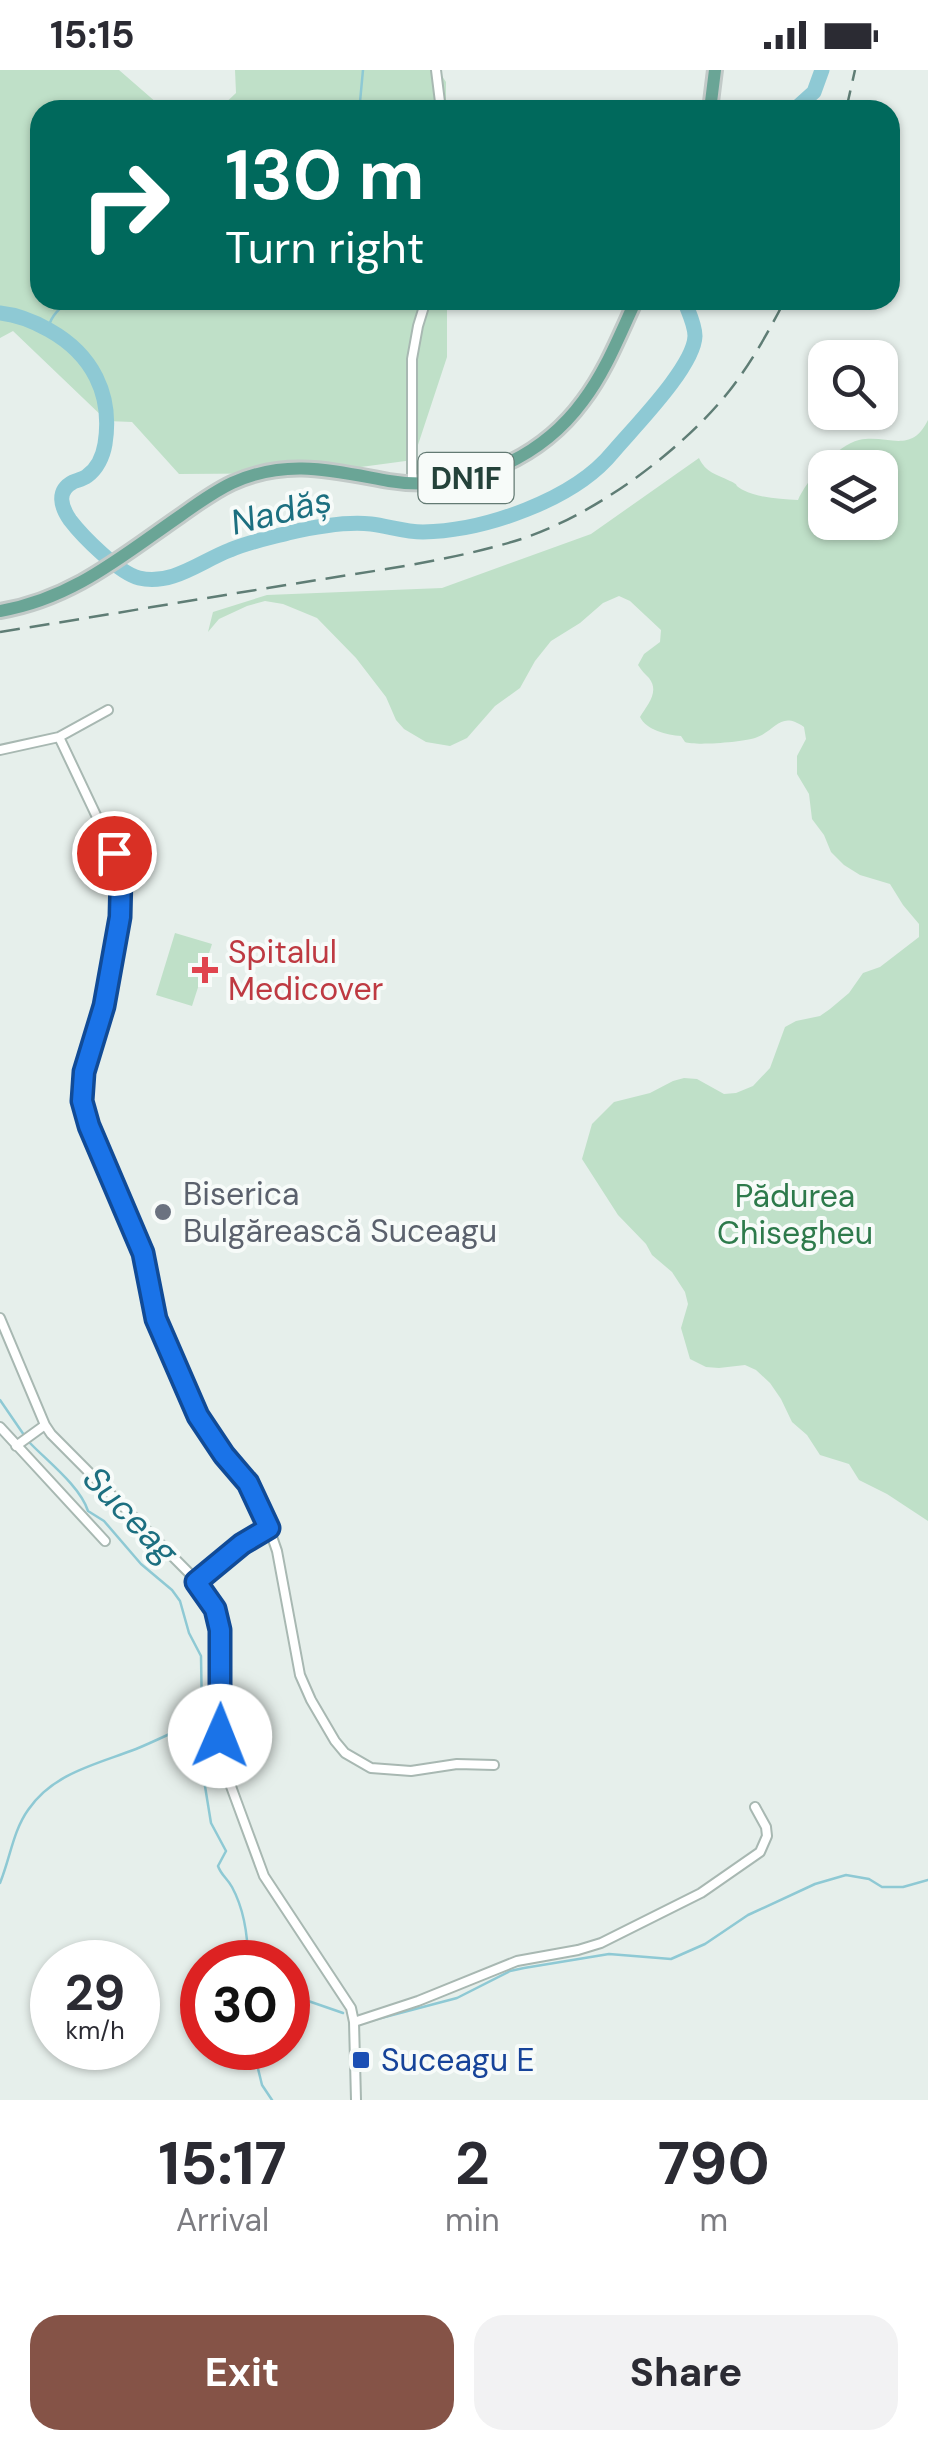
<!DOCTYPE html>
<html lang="en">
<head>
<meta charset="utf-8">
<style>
	:root { --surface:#fff; --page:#f2f2f3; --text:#2b2b33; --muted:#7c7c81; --accent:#855347 }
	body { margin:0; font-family:"DM Sans",sans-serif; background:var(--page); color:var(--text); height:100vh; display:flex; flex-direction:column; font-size:38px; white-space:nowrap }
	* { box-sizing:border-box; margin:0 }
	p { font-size:32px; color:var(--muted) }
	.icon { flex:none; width:55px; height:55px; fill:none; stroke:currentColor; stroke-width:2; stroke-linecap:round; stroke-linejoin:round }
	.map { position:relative; height:2030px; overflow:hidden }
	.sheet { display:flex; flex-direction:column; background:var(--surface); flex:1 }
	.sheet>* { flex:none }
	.top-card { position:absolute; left:30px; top:30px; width:870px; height:210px; border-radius:30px; box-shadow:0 2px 8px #0004; background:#00695c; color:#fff; overflow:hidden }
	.tools { position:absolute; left:808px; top:270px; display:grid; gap:20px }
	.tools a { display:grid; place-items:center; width:90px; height:90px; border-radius:20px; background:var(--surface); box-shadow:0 2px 8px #0004; font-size:50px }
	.speed { position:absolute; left:30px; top:1870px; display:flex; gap:20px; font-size:50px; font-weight:700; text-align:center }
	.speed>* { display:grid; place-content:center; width:130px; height:130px; border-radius:50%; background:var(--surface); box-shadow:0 2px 8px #0004; line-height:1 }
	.speed small { font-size:25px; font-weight:400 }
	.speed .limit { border:15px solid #d22; background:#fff; color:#111 }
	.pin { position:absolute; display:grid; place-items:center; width:85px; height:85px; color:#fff; margin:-42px; border:5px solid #fff; border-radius:50%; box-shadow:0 2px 10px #0007 }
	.me { position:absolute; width:110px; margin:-55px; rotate:1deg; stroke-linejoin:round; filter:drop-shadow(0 0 8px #0008) }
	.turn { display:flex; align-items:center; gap:35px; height:210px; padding:0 30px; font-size:45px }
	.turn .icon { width:130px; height:130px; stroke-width:2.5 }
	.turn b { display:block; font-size:70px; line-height:85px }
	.eta { display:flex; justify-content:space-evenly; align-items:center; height:170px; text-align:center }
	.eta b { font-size:60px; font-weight:700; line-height:70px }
	.action { display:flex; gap:20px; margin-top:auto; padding:20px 30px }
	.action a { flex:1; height:115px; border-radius:30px; background:var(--accent); color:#fff; font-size:40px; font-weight:700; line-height:115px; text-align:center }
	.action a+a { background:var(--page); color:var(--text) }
	.status { display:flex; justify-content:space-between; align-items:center; height:70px; padding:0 50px; background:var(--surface); direction:ltr }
	.status svg { height:28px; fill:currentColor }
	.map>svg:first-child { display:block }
</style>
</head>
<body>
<div class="status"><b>15:15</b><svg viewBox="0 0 49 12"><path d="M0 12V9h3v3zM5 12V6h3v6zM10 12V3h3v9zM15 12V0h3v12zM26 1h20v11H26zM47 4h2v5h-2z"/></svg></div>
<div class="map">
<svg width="928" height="2030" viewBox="0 0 928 2030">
	<rect width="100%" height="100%" fill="#e6efeb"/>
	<path fill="#bfe0c8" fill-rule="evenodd" d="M0 0H119L165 40H40V230H447V287L413 390 316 403 179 404 132 352 107 351 13 261 0 268Z
		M235 0H438L446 12V40H218L236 23Z
		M928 350V1451L887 1424 859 1410 849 1394 820 1385 807 1365 792 1352 781 1329 770 1313 756 1300 745 1295 719 1298 706 1297 690 1289 681 1258 688 1234 685 1222 672 1202 652 1185 646 1174 618 1145 582 1089 592 1054 614 1032 650 1023 673 1011 684 1008 697 1009 724 1024 736 1023 753 1016 770 998 785 957 796 951 820 946 830 939 849 923 863 903 880 897 919 867V854L903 835 890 814 860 805 844 795 831 782 824 765 812 749 809 724 797 704V686L806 669 804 657C780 640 776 661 755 668 743 672 695 676 685 672L681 666C667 665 646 660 640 647 647 635 660 622 649 608 645 604 641 600 638 595L644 584 660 572 661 560 630 531 619 526 603 533 580 553 551 571 535 591 520 618 495 636 467 668 450 676 426 672 404 659 396 650 386 627 356 588 317 548 283 534 265 531 247 536 219 549 208 562 213 542 267 525 442 518 591 464 699 388C706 403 716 404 730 411 741 416 732 414 743 420 759 428 780 429 798 430 806 411 837 375 859 370 888 364 911 385 928 350ZM825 398H880V452H825Z
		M175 863 212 874 192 936 156 925Z"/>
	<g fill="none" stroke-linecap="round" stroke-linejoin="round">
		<path stroke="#8ec9d4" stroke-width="2.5" d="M356 40 360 32 363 0
			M48 259C51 245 60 237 73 230
			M0 1330 24 1365
			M29 1372C47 1391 80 1416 88 1441L104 1451 141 1494 172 1520 180 1531 189 1563 201 1586 203 1704 211 1753 226 1781 218 1796C221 1805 227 1808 232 1817 245 1841 248 1866 248 1892
			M0 1813C10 1789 13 1761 28 1740 53 1703 97 1694 136 1679 158 1670 179 1659 201 1650
			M288 1924 343 1943
			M366 1952 457 1928 510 1901 524 1898 609 1884 671 1889 705 1874 748 1845 815 1814 846 1805 869 1809 882 1817H903L928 1810
			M253 1978 262 2015 272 2030"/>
		<path stroke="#8ec9d4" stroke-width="15" d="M794 40 814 22 822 0
			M0 243C19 245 33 251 49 260 92 284 113 324 105 374 103 386 97 399 87 406 83 409 78 410 73 412 56 421 61 437 70 450 83 467 119 503 139 508 172 516 201 491 230 480 249 472 269 468 288 463 314 457 345 451 371 454 388 456 405 462 423 462 484 461 574 430 613 382 634 357 694 297 695 266 695 254 688 241 684 230"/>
		<defs>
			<path id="minor" d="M436 0 441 40
				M412 414V289L418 256 426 230
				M59 667 114 783 121 806 120 847 104 936 82 1013V1031L84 1042 143 1183 156 1249 198 1345 224 1385 247 1413 269 1458 277 1481 300 1605 311 1630 335 1671 345 1683 371 1698 411 1701 457 1694 494 1695
				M0 680 59 667 108 640
				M0 1248 45 1355 51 1364 197 1511 215 1539 220 1560V1666L223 1696 229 1711 264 1806 351 1938 354 1952 356 2030
				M0 1357 105 1471
				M16 1376 45 1355
				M197 1511 230 1483 269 1458
				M354 1952 418 1931 517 1891 578 1880 601 1873 701 1823 760 1782 767 1766 766 1757 755 1737"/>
			<path id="primary" d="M710 40 715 0
				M0 541C72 529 122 486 180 446 197 434 213 422 232 413 287 388 333 401 389 411 462 423 539 391 583 331 606 301 620 264 636 230"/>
		</defs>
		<use href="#minor" stroke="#a8b8b2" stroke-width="12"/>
		<use href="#primary" stroke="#c2cac8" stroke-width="18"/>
		<use href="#minor" stroke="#fff" stroke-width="8"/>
		<use href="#primary" stroke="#6aa596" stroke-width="12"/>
		<path stroke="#5f7d75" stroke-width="2.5" stroke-dasharray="20 10" stroke-linecap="butt" d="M846 40 855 0
			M0 562C100 546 199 529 299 513 371 501 445 492 515 471 591 448 681 382 730 320 751 293 769 261 785 230"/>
	</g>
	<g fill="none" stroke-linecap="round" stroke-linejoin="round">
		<defs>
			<path id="route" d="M114 783 121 806 120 847 104 936 84 1002 82 1031 89 1056 143 1183 156 1249 198 1346 224 1385 248 1413 269 1458 242 1474 196 1512 215 1539 220 1560V1666"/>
		</defs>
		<use href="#route" stroke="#114b97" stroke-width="25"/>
		<use href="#route" stroke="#1a73e8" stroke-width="18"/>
	</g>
	<path fill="#e0444e" stroke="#f7fbf9" stroke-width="4" d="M200 885h10v10h10v10h-10v10h-10v-10h-10v-10h10z"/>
	<circle fill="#6b7280" stroke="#f7fbf9" stroke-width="4" cx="163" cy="1142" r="10"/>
	<rect fill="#1a4fb4" stroke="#f7fbf9" stroke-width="4" x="351" y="1980" width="20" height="20" rx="5"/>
	<g text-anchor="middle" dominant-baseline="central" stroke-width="8" stroke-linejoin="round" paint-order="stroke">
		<rect fill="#f7fbf9" stroke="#637a73" stroke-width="2.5" x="418.5" y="383" width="95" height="50" rx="8"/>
		<g font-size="30" font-weight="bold" fill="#24423a">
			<text x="466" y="408">DN1F</text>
		</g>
		<g font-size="32" fill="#be3a42" stroke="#f7fbf9" text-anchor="start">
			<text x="228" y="882">Spitalul<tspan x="228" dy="37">Medicover</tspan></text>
		</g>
		<g font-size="32" fill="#5b616d" stroke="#f7fbf9" text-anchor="start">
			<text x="183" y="1124">Biserica<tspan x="183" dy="37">Bulgărească Suceagu</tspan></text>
		</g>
		<g font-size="32" fill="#2d7a4b" stroke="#f7fbf9">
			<text x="795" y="1126">Pădurea<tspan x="795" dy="37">Chisegheu</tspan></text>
		</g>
		<g font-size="32" fill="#164399" stroke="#f7fbf9" text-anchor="start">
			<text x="381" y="1990">Suceagu E</text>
		</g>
		<g font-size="35" font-style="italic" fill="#1c6f80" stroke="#f7fbf9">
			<text transform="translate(281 441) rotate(-14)">Nadăș</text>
			<text transform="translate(131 1445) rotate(46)">Suceag</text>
		</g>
	</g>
</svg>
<div class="tools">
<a><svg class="icon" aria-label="search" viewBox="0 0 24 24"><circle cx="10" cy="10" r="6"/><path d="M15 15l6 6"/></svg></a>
<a><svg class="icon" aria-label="layers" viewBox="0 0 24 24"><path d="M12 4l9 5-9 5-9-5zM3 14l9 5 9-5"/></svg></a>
</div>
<div class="speed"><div>29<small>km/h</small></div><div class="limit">30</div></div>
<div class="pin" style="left:114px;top:783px;background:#d93025"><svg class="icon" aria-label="arrive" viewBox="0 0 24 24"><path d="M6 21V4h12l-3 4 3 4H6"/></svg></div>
<svg class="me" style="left:220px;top:1666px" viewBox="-20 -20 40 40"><circle r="19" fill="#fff"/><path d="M0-13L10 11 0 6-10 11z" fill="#1a73e8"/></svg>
<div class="top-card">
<div class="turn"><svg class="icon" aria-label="right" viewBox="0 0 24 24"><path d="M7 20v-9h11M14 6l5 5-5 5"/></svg><div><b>130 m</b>Turn right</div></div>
</div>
</div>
<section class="sheet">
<div class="eta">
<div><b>15:17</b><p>Arrival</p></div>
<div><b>2</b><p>min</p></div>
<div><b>790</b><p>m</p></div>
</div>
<div class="action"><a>Exit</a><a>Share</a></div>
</section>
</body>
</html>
